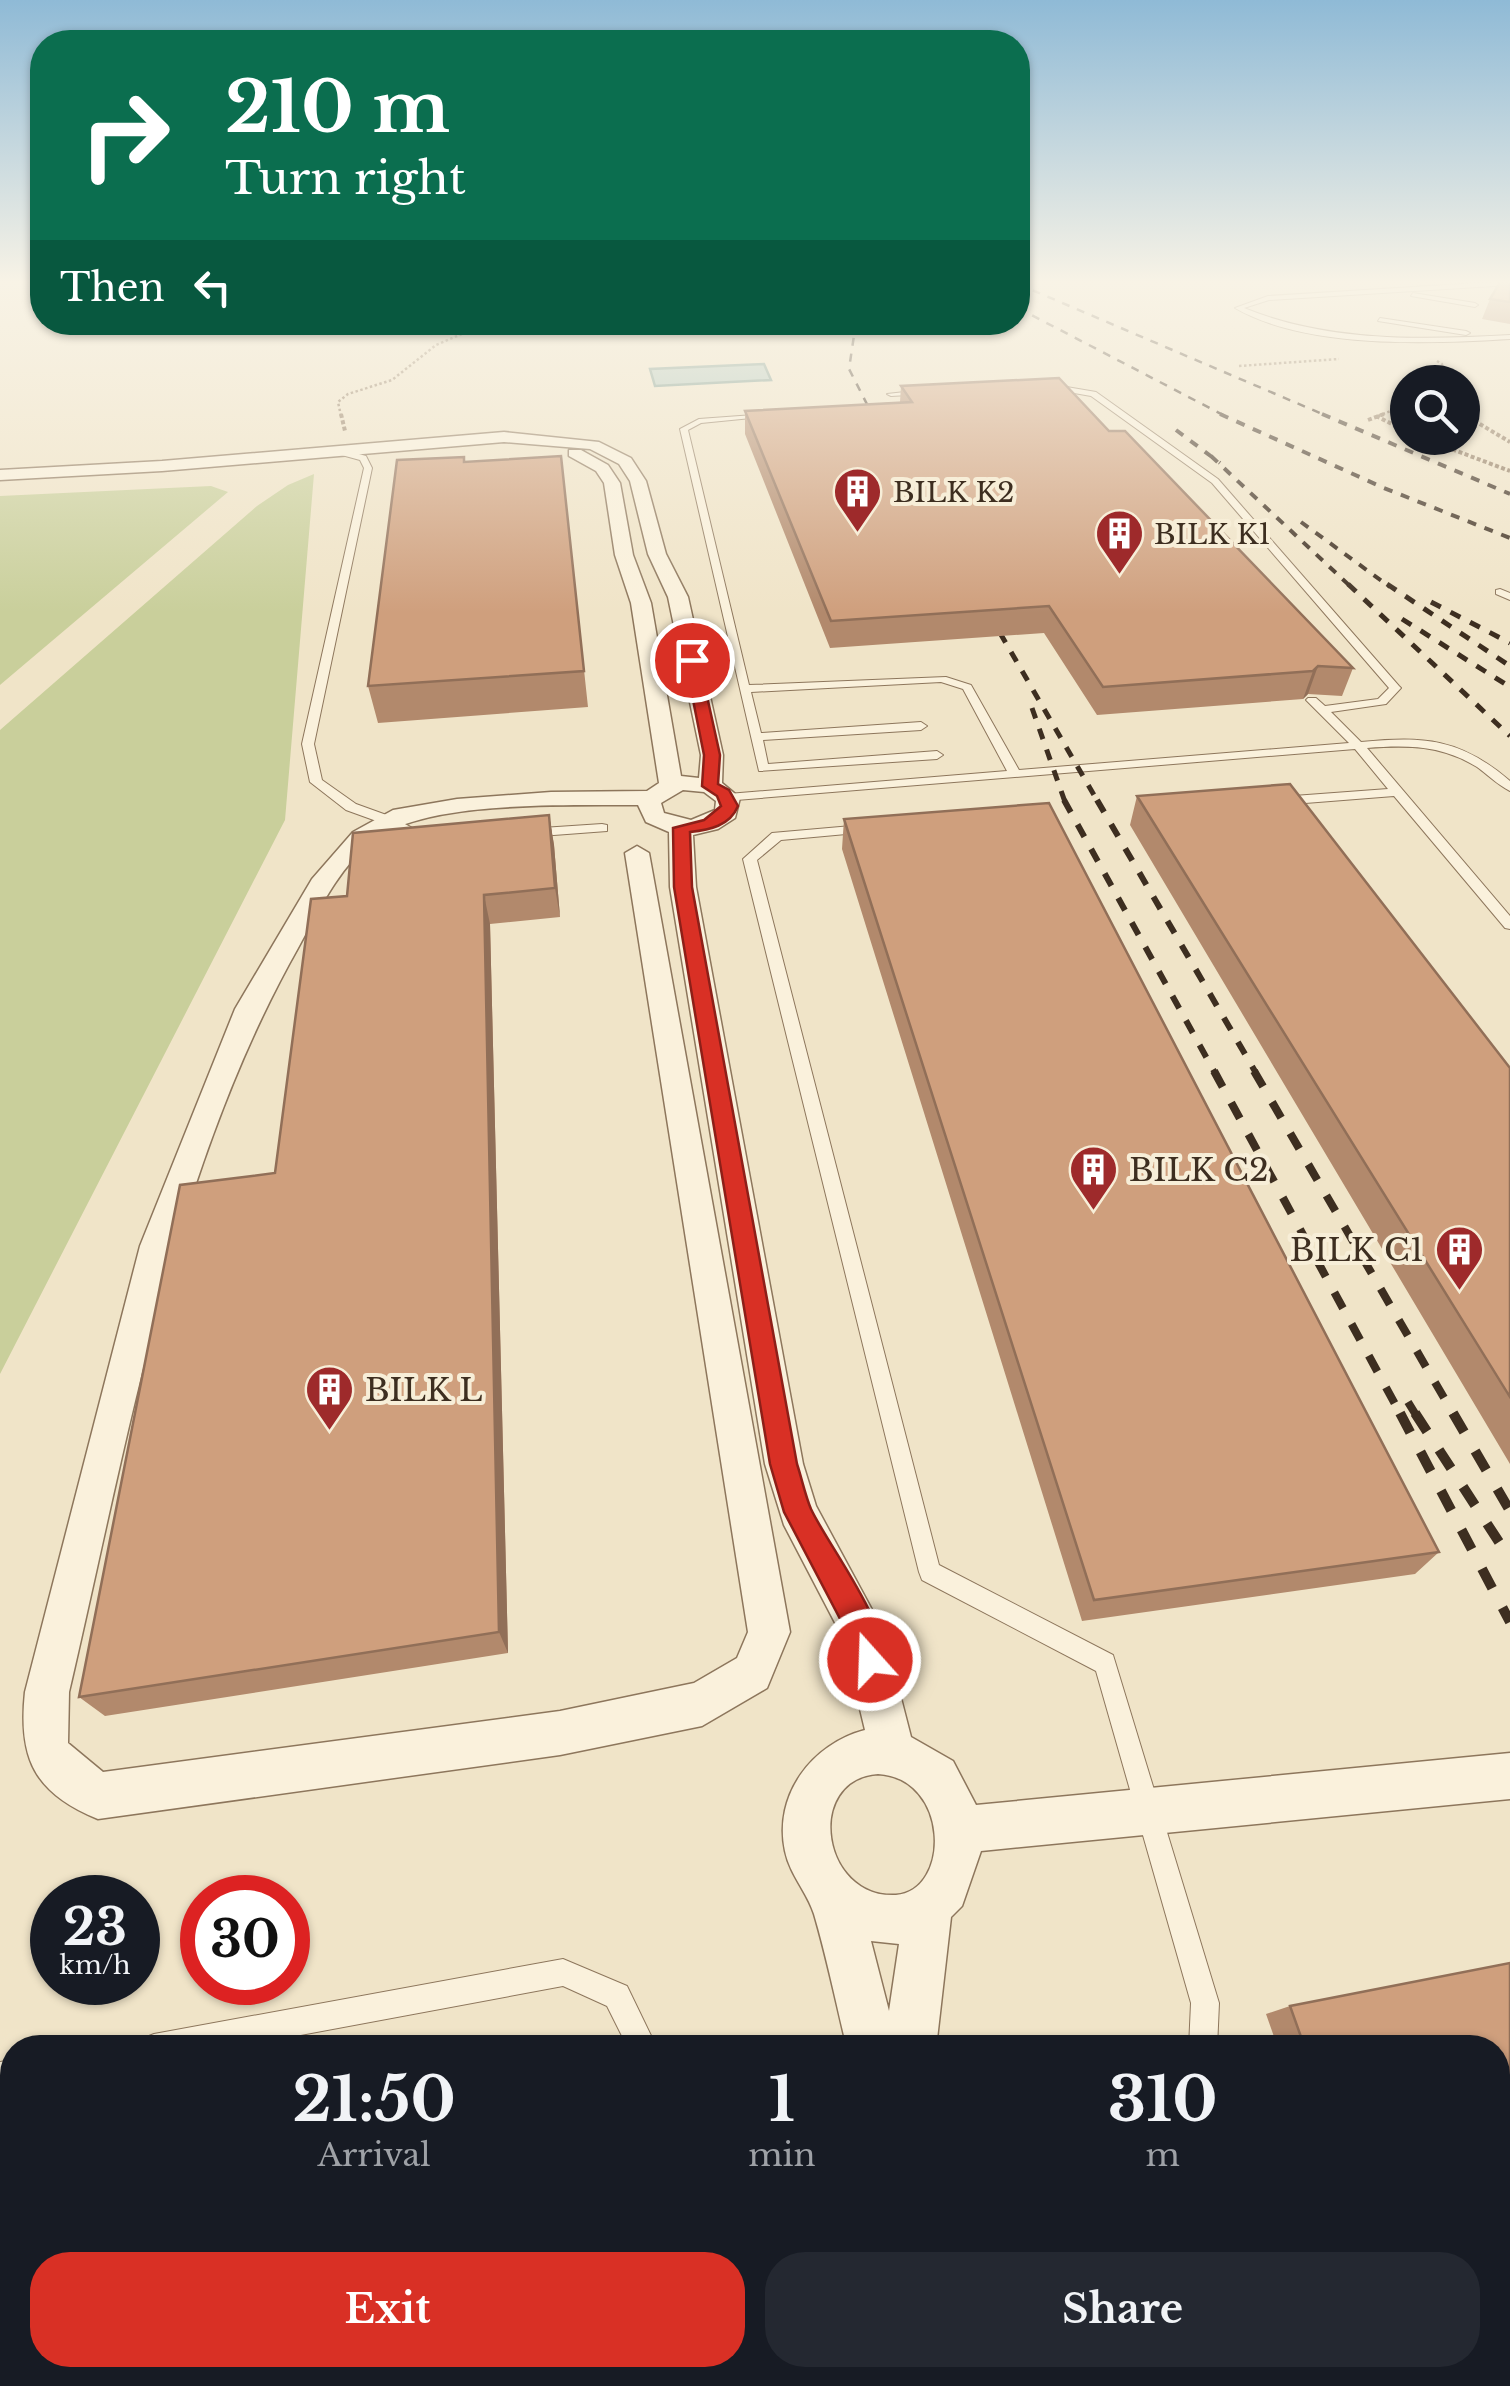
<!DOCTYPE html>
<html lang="en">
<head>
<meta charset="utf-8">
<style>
	:root { --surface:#171b24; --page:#242831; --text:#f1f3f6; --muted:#9ea1a6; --accent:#d93025 }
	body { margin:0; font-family:"Libre Baskerville",serif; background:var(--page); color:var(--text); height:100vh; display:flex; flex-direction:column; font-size:38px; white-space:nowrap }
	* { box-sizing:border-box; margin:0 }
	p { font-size:32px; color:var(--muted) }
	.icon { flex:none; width:55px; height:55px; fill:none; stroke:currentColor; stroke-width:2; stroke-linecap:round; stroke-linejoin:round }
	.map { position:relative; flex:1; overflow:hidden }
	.panel { position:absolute; left:0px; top:2035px; width:1510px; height:352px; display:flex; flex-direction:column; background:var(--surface); border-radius:40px 40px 0 0; box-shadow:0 2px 8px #0004 }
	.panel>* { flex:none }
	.guide { position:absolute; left:30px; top:30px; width:1000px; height:305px; border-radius:40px; box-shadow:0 2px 8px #0004; background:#0b6e4f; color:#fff; overflow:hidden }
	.controls { position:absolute; left:1390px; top:365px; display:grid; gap:20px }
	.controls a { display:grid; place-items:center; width:90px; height:90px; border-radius:50%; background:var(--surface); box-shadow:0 2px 8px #0004; font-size:50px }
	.speed { position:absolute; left:30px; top:1875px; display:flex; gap:20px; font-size:50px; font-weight:700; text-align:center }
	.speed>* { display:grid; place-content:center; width:130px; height:130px; border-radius:50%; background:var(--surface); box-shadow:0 2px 8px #0004; line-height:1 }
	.speed small { font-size:25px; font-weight:400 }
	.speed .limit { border:15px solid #d22; background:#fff; color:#111 }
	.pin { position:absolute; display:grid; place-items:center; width:85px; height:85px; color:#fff; margin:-42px; border:5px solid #fff; border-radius:50%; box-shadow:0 2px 10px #0007 }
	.me { position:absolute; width:110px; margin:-55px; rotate:340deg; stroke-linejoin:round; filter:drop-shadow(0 0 8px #0008) }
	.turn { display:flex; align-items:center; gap:35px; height:210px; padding:0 30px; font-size:45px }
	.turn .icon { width:130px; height:130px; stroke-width:2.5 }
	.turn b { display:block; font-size:70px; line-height:85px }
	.then { display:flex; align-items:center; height:95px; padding:0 30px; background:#0003; gap:20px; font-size:38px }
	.eta { display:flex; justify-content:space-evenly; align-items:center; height:170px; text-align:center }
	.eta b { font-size:60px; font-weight:700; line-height:70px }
	.action { display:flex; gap:20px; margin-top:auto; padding:20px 30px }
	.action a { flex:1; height:115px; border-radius:40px; background:var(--accent); color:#fff; font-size:40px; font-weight:700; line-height:115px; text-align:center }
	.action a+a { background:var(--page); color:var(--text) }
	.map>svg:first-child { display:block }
</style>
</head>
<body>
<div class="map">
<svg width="1510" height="2386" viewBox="0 0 1510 2386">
	<rect width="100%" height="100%" fill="#f0e4c8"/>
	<path fill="#c9cf9b" d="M314 474 285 820 0 1374V730L257 506 288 485Z
		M211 486 228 492 0 685V496Z"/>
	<path fill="#a9c4bc" stroke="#6f938a" stroke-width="2.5" d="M764 364 771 380 655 386 650 369Z"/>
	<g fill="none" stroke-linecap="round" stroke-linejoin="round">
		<defs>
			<path id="service" d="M1510 281V285L1269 300 1244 308C1327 342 1422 340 1510 335V339C1429 344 1306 349 1235 308L1268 296Z
				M1413 293 1475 303 1478 305 1475 307 1411 296Z
				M1380 318 1466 331 1470 333 1466 335 1378 321Z
				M1049 384 1096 392 1218 479 1399 686 1401 688 1386 704 1331 712 1361 742C1424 736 1460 738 1510 781V791C1498 785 1488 775 1477 767 1441 745 1408 745 1367 748L1510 916V929L1505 928 1394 796 1280 805 1274 801 1280 797 1388 789 1355 749 724 801V795L728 794 1007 771 963 689 941 682 751 692 761 733 921 722 927 726 921 730 763 740 768 764 937 751 943 755 937 759 759 771 680 429 699 419 767 414 771 416 701 423 688 430 749 685 946 677 971 685 1019 770 1349 743 1306 700 1308 698H1316L1325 706 1378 699 1389 688 1212 483 1091 396 1046 388Z
				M923 390 926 394 891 396 887 394Z
				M341 449 366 456 372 468 314 744 322 780 356 804 392 817 427 836V842L422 843 382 823 346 810 310 782 302 744 364 468 360 460 338 454Z
				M1500 589 1510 593V600L1496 594V590Z
				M602 824 607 825V831L527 837 520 833 527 829Z
				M863 825 870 829 868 832 781 840 757 860 939 1565 1113 1655 1219 2003 1217 2048H1189L1191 2003 1096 1671 922 1580 919 1572 743 859 772 833Z
				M563 1959 627 1986 657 2048H628L607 2006 563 1986 231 2048H140L144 2038 154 2034Z
				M12 2060V2088L0 2090V2062Z
				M647 2375H679L680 2386H648Z
				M1114 2375H1146L1148 2386H1116Z"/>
			<path id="minor" d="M504 432 599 442 631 458 646 481 666 554 688 597 723 755 722 783 740 798 735 818 718 829 693 835 696 887 803 1464 816 1506 884 1632 911 1737 953 1761 976 1805 1510 1753V1799L981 1851 962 1906 951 1917 936 2048H847C836 2003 827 1958 814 1914 807 1892 790 1875 785 1851 773 1795 812 1744 865 1730L843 1638 784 1525 765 1464 670 887 669 832 646 822 638 805C569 806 424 799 371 842 338 869 318 912 298 948 172 1171 127 1444 69 1692L68 1743 103 1772 560 1711 694 1683 737 1658 748 1632 625 853 637 846 649 853 790 1632 767 1688 702 1726 560 1755 98 1819C34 1793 18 1758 25 1692L140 1246 235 1009 312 879 353 832 393 810 457 799 551 792 647 791 659 783 631 603 615 555 604 483 596 471 569 456V450H581L608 465 620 483 633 555 651 603 681 776 699 778 701 755 668 597 648 554 630 481 619 464 590 449 504 442 162 471 0 480V470L162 461ZM683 790 704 792 716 801 715 810 691 820 664 813 661 803ZM878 1774C950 1778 951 1891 896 1895 821 1899 804 1779 878 1774ZM871 1941 899 1944 889 2011Z
				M908 2375H968L970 2386H910Z"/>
		</defs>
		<use href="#service" stroke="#8d765c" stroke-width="2"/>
		<use href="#minor" stroke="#8d765c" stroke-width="3"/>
		<path stroke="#8d765c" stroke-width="2.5" stroke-dasharray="2.5 2.5" stroke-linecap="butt" d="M1437 361 1442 364V382
			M1239 366 1339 359
			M1462 413 1467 416
			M341 416 338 402 348 394 392 380 436 345 490 322
			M1378 416 1408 404"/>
		<path stroke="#8d765c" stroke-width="4" stroke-dasharray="4 2.5" stroke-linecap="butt" d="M341 414 345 431
			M1463 414 1510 442
			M1376 416 1408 432
			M1368 420 1384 414
			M1422 438 1510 471"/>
		<use href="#service" fill="#faf1dc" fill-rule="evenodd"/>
		<use href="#minor" fill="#faf1dc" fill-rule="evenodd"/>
		<path stroke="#3d2e20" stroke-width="2.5" stroke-dasharray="8 8" stroke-linecap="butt" d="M1018 284 1327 416
			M1018 308 1225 416
			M856 322 849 369 873 416"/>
		<path stroke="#3d2e20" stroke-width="4" stroke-dasharray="9 9" stroke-linecap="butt" d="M872 414 880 429
			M1220 414 1384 488 1510 538
			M1322 414 1510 494
			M1176 430 1220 463
			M1211 456 1351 587
			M1301 522 1390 587"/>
		<path stroke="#3d2e20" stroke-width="5" stroke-dasharray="11 11" stroke-linecap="butt" d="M1348 584 1510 736
			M1387 584 1510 666
			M1431 602 1510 643
			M989 614 1098 802
			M1402 619 1510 687
			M1032 708 1065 802"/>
		<path stroke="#3d2e20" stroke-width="6" stroke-dasharray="14 14" stroke-linecap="butt" d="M1064 800 1215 1073
			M1097 800 1256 1073"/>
		<path stroke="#3d2e20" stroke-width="8" stroke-dasharray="18 18" stroke-linecap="butt" d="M1214 1071 1401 1415
			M1254 1071 1454 1415
			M1408 1402 1416 1415"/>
		<path stroke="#3d2e20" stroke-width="10" stroke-dasharray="22 22" stroke-linecap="butt" d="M1400 1413 1510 1622
			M1415 1413 1510 1559
			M1453 1413 1510 1511"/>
	</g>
	<path fill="#b2896c" d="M1510 279V324L1482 319 1490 299Z
		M901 386 1109 431 1353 668 1342 696 1308 694 1303 699 1097 715 1044 633 830 648 745 434V411L900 402Z
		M561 456 588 707 378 723 368 686 464 457 465 462Z
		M1137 796 1510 1068V1464L1130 825Z
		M549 815 554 845 560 917 490 924 508 1653 105 1716 79 1697 275 1173 347 896Z
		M844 819 1439 1552 1415 1574 1082 1621 842 849Z
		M1510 1963V2386H1397L1393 2375H1498V2048H1278L1266 2014 1290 2006Z"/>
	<path fill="#916f58" d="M1318 666 1308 694 1303 699 1313 671Z
		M549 815 554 845 560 917 555 888Z
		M484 895 490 924 508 1653 499 1632Z
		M564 2375H574V2386H564Z"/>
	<path fill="#cf9f7d" stroke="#916f58" stroke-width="2.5" d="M1502 279H1510V302L1490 299Z
		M1059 378 1109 431H1125L1353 668 1318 666 1313 671 1103 687 1049 606 831 621 745 411 912 402 901 386Z
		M561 456 584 671 368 686 397 460 464 457V462Z
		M1290 784 1510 1068V1397L1137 796Z
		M1049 803 1439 1552 1094 1600 844 819Z
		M549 815 555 888 484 895 499 1632 79 1697 180 1185 275 1173 311 899 347 896 353 833Z
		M1510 1963V2386H1428L1424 2375H1498V2048H1305L1290 2006Z
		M28 2375H564V2386H0V2380Z"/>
	<linearGradient id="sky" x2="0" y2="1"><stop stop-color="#8fbad6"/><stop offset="0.46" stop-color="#f8f3e6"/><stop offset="1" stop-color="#f8f3e6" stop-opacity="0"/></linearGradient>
	<rect width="1510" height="613" fill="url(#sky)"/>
	<path fill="#d93025" stroke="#8d1f18" stroke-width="2.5" d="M692 656 699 660 720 755 718 784 729 790 738 806C730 826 709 830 690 832L692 887 797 1464C802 1479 805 1495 811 1509 828 1546 897 1633 881 1671L870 1676 860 1671 849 1636 784 1512 770 1464 674 887 673 828 704 820 721 806 717 796 702 786 704 755 685 660Z"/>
	<defs>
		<symbol id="building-pin" viewBox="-11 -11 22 30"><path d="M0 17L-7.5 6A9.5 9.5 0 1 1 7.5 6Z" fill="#9e2a2b" stroke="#f7eed8"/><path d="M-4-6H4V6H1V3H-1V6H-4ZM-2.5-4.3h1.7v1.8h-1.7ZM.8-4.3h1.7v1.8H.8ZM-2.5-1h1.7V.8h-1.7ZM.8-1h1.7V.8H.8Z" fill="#fff"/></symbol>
	</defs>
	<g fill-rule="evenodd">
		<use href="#building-pin" x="830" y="464" width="55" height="75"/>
		<use href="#building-pin" x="1092" y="506" width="55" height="75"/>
		<use href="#building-pin" x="1066" y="1142" width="55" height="75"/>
		<use href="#building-pin" x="1432" y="1222" width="55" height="75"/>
		<use href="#building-pin" x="302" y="1362" width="55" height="75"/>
	</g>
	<g text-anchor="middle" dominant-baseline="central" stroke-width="8" stroke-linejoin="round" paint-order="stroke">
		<g font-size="28" fill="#3d2e20" stroke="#f7eed8" text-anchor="start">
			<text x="893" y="492">BILK K2</text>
			<text x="1154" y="534">BILK K1</text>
		</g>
		<g font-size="32" fill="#3d2e20" stroke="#f7eed8" text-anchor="start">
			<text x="1129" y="1170">BILK C2</text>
			<text x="1424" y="1250" text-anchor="end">BILK C1</text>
			<text x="365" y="1390">BILK L</text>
		</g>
	</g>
</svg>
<div class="controls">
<a><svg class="icon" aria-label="search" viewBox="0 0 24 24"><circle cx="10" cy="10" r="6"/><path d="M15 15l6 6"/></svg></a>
</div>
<div class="speed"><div>23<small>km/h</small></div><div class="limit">30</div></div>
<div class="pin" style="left:692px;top:660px;background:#d93025"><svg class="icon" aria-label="arrive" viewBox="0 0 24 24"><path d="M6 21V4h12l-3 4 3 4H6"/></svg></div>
<svg class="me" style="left:870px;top:1660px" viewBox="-20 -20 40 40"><circle r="17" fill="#d93025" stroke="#fff" stroke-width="3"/><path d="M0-11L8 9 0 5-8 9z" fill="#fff"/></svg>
<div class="guide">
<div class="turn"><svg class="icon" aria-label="right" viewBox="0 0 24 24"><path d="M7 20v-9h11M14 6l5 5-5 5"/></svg><div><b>210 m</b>Turn right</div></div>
<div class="then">Then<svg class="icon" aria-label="left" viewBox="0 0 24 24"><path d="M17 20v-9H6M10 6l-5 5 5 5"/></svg></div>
</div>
<section class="panel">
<div class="eta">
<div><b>21:50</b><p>Arrival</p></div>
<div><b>1</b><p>min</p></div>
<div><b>310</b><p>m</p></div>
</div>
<div class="action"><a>Exit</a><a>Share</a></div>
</section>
</div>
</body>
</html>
